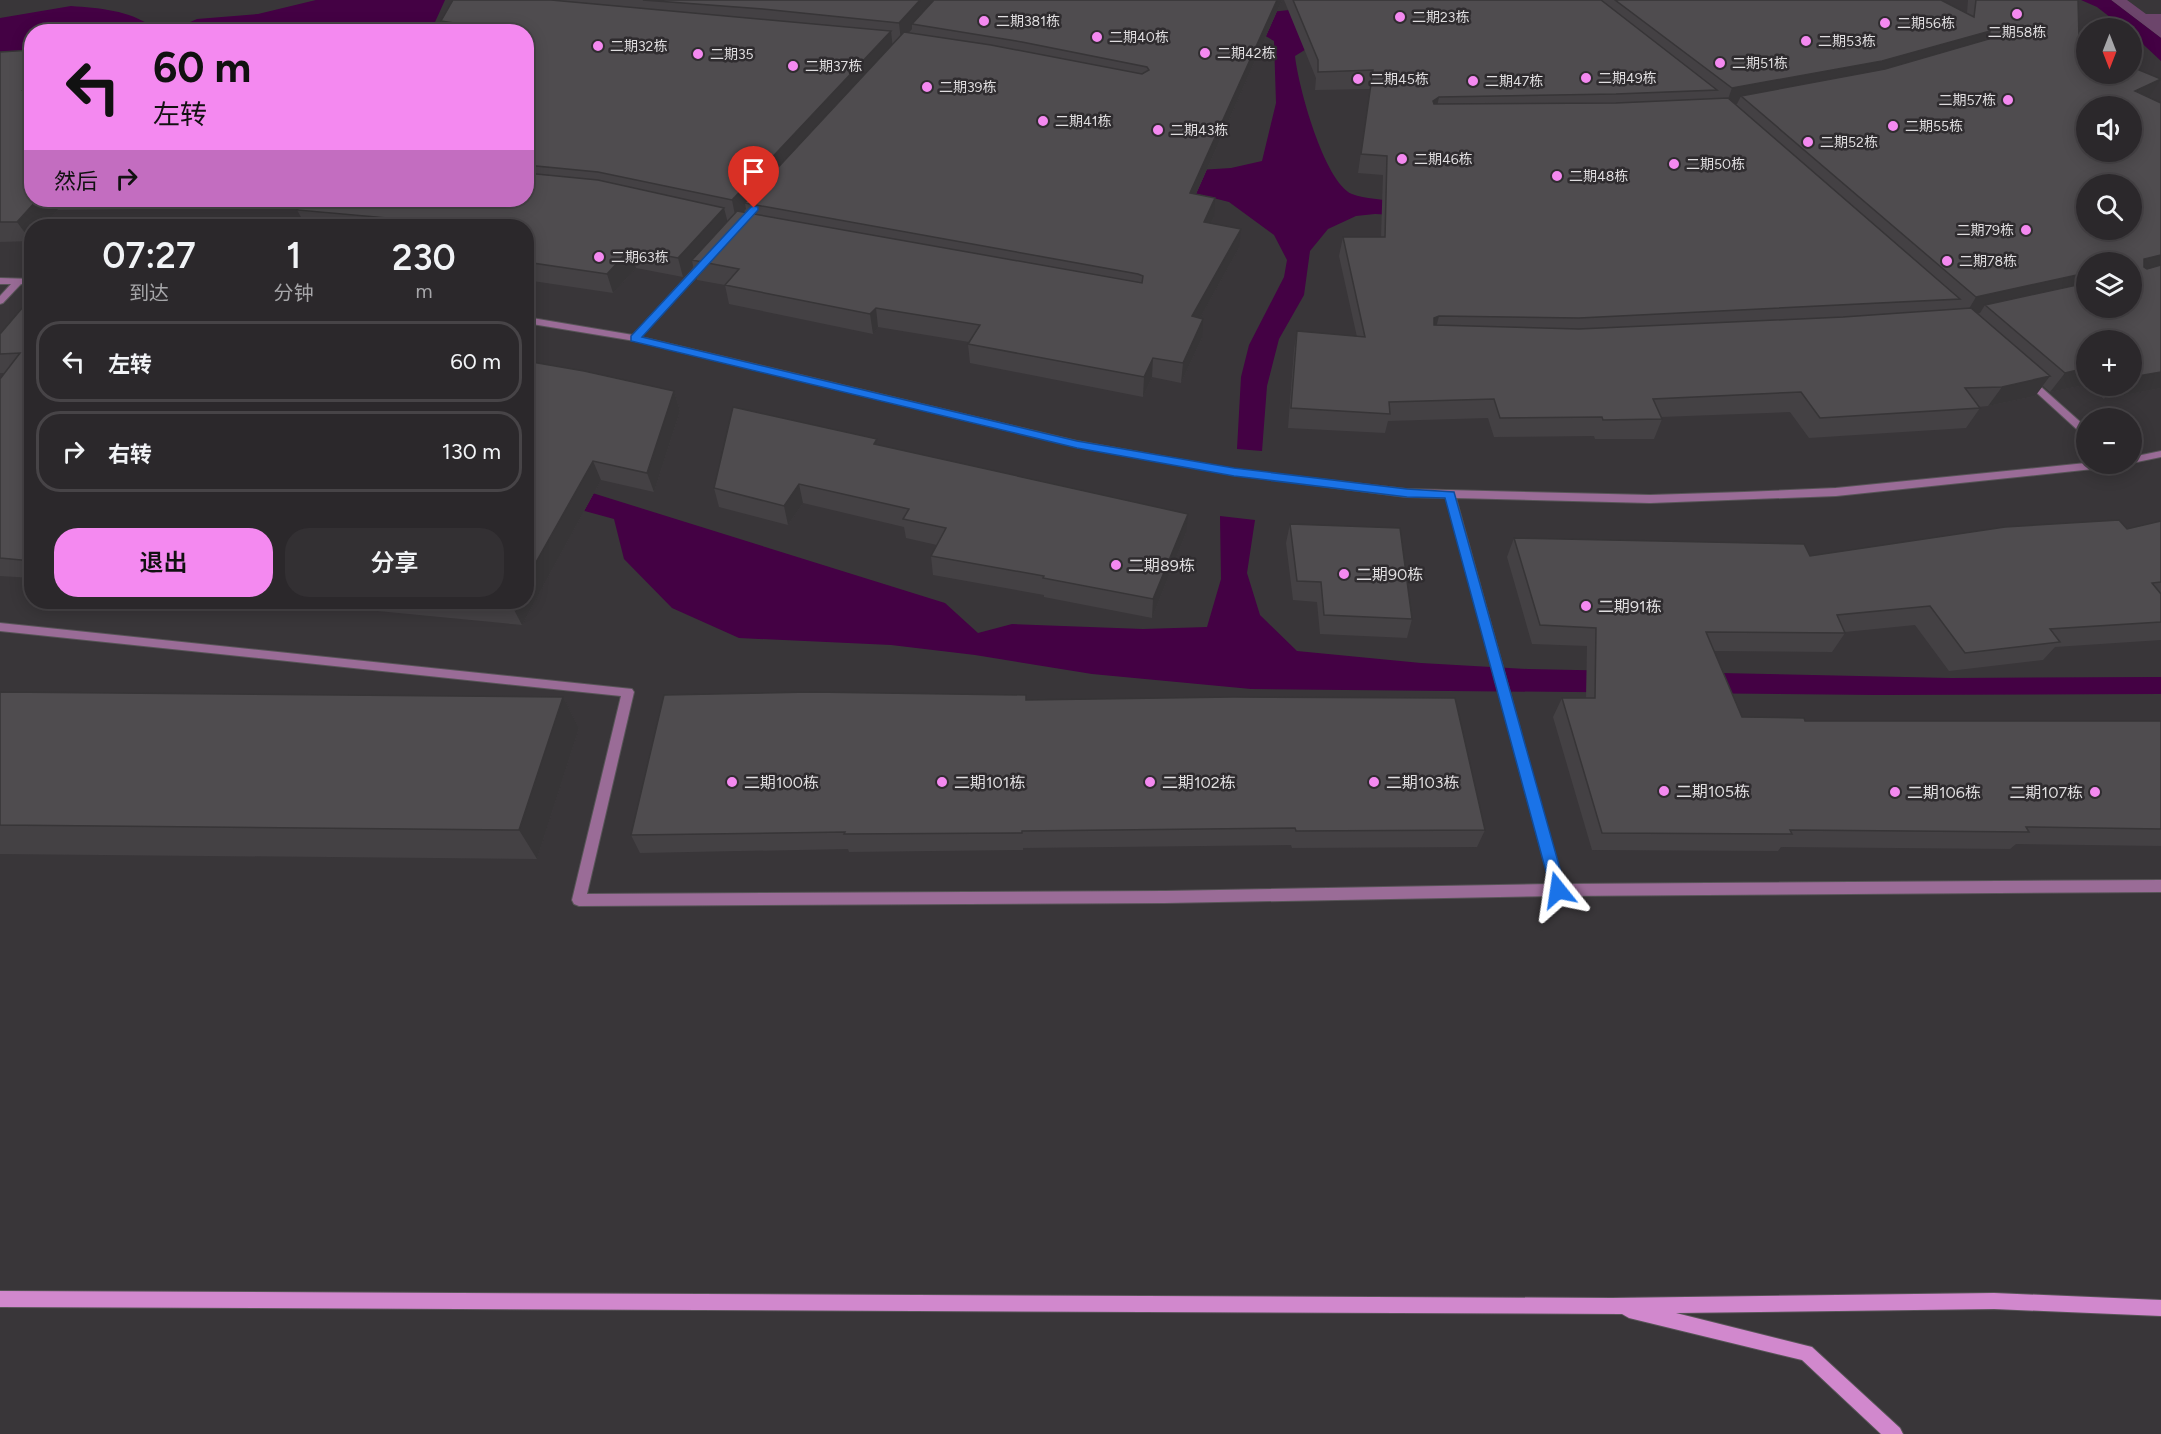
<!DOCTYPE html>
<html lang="zh">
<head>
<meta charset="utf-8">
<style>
	:root { --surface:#2b282b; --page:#333033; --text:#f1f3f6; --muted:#a6a6a9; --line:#474447; --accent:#f489f0 }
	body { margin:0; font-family:Figtree,"Noto Sans SC",sans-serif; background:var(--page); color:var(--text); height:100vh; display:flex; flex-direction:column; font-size:22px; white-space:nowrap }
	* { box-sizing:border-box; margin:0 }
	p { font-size:20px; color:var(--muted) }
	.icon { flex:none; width:33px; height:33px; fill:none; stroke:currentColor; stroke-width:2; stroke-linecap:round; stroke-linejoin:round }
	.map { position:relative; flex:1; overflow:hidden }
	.sheet { position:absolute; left:24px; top:219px; width:510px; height:390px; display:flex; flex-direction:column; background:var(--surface); border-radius:24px; box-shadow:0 3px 15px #0003,0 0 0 2px var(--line) }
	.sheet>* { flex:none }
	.guide { position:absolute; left:24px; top:24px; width:510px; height:183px; border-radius:24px; box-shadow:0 3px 15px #0003,0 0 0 2px var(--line); background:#f489f0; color:#111; overflow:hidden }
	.needle { width:39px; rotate:180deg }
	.controls { position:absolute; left:2076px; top:18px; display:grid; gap:12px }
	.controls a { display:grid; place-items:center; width:66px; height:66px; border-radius:50%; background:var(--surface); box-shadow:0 3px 15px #0003,0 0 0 2px var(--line); font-size:30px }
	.pin { position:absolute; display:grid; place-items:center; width:51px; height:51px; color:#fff; margin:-62px -26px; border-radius:50% 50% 50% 0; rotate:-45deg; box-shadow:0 0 6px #0007 }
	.pin .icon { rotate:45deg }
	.me { position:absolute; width:66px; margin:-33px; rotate:345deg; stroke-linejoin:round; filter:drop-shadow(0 0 4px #0008) }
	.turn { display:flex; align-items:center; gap:21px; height:126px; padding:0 30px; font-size:27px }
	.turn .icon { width:78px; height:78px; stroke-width:2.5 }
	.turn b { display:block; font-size:42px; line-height:51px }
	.then { display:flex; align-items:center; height:57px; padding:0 30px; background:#0003; gap:12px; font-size:22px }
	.eta { display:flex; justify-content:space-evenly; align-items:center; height:102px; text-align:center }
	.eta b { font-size:36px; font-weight:600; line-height:42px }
	.primary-button { display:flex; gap:12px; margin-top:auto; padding:12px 30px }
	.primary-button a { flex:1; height:69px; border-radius:24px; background:var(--accent); color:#111; font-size:24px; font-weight:600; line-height:69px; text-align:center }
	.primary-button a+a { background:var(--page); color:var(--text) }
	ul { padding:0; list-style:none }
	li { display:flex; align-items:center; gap:18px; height:81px; margin:0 12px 9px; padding:0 18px; border:3px solid var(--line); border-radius:24px }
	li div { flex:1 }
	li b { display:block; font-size:22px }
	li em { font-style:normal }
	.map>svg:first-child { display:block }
</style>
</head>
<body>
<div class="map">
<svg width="2161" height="1434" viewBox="0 0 2161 1434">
	<rect width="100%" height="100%" fill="#393639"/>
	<path fill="#6c456b" d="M2111 0H2127L2146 14H2161V38Z"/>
	<path fill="#440144" d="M316 0H445L431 31H170L197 19 258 14Z
		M2081 0H2111L2161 38V61L2132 34V28H2124L2097 7Z
		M71 6C98 8 130 10 152 27L148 32H32L31 55 0 57V18Z
		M1289 10 1308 48 1295 56C1298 85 1324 182 1352 194 1365 199 1383 199 1397 202 1411 205 1424 212 1436 217L1375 214 1356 216 1328 229 1310 251 1304 295 1279 339 1267 386 1262 451 1237 449 1241 377 1249 345 1284 277 1287 260 1274 235 1229 202 1170 187 1167 172 1231 168 1262 161 1276 103 1274 41 1243 23 1271 12Z
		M586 491 945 603 978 633 1012 624 1143 629 1207 627 1221 579 1220 516 1255 520 1247 573 1260 615 1297 651 1421 663 1528 669 1951 678 2161 677V694L1877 695 1251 689 1092 674 975 655 891 645 739 638 672 608 624 559 614 519 559 504Z"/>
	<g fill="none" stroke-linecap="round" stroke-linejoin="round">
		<defs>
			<path id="street" d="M705 259 708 260V264L641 337 1077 441 1234 469 1406 489 1650 495 1744 492 1836 488 2086 463 2117 464 2112 467 1836 496 1650 503 1456 498 1563 884 2161 880V892L1558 896 1165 903 579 906 574 904 572 900 621 696 0 631V623L632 689 634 692 587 894 1165 891 1550 884 1446 498 1406 497 1234 475 1077 447 635 341 526 323V317L633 335 702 260Z
				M0 278 32 279V285L21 284 3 303 0 304V296L11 284H0Z
				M2029 378 2032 379 2086 427V435L2082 434 2026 383 2024 381Z
				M2161 451V457L2132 463V457Z"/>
			<path id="secondary" d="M0 1291 1612 1298 1994 1293 2161 1300V1316L1994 1309 1676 1313 1812 1347 1900 1428 1903 1434H1881L1802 1360 1629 1318 1622 1314 0 1307Z"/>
		</defs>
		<use href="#street" stroke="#575457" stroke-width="2"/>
		<use href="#secondary" stroke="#575457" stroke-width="2"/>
		<use href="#street" fill="#9a6c97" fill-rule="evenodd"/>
		<use href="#secondary" fill="#d188cd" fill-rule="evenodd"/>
	</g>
	<path fill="#444144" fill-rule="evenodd" d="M453 0H1282L1196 194 1214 217 1211 223 1239 248 1200 318 1202 338 1181 383 1152 377 1143 397 970 363 968 344 969 342 878 327 873 334 729 304 725 285 697 280 693 266 683 277 636 268 613 293 526 280V226H306L297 210 299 207H141L139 209 58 210 43 226H32V240L31 241 0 242V52L32 200H526V32L445 30 441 21Z
		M1284 0H1941L1967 13 1968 0H2078L2079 37 2149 98 2161 388 2104 399 2085 385 2050 392 2043 386 2035 396 1988 406 1978 407 1980 408 1966 428 1809 438 1790 412 1661 417 1662 419 1654 439H1595L1594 436 1494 437 1488 418 1388 421 1385 433 1288 428 1294 350 1297 331 1357 337 1339 256 1343 237H1381L1383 175 1358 173 1370 89 1315 90 1316 78ZM2086 262H2132L2086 308ZM2086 340 2132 386H2086Z
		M32 307V578L0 576V379L4 373H0V334Z
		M526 361 674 391 680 411 654 492 601 480 522 625 284 602H526Z
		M878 445 1186 533 1152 618 1044 597V595L933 575 931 556 937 545 906 538 904 527 803 503 788 525 719 507 714 488Z
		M2161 521V640L2055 647 2043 660 1949 671 1915 625 1845 632V633L1832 652 1714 651 1742 717 1805 721H2161V846L2016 844 2010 849 1781 847 1778 851 1592 850 1553 717 1562 698H1586L1587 646 1532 644 1507 557 1514 538 1810 556 2127 529Z
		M1290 524 1412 619 1407 638 1320 634 1317 602 1293 600 1286 543Z
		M0 692 563 697 579 728 537 859 0 854Z
		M1026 700 1485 830 1477 847 1292 848 1291 845 1023 848V850L849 852 848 849 640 853 631 835Z"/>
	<path fill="#373537" d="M920 0H938L912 24V29L901 41 899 23Z
		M1277 0H1282L1188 212 1190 193Z
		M891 31 893 49 745 203 746 209 736 220 732 200Z
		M1990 31 1980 49 1873 79 1741 96 1737 104 1725 107 1732 88Z
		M2161 79 2149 97 2135 91Z
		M32 82V103L23 90Z
		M1439 97 1435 116 1433 101Z
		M1215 198 1214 217 1202 241 1204 222Z
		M37 200H51L58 210 43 226H32V240L31 241 17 222Z
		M133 200H137L141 207 139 209Z
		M724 208 729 227 692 260 693 266 683 277 678 258Z
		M1241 229 1239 248 1190 336 1192 316Z
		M630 249 636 268 613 293 607 274Z
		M2161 255V270L2132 278 2144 259Z
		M2086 273V289L1985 305 1980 313 1964 317 1976 297Z
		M876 308 878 327 873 334 870 314Z
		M1439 316 1434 336V318Z
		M1203 319 1202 338 1181 383 1183 363Z
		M1153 358 1152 377 1143 397 1144 377Z
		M2086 368V383L2085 385 2050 392 2065 373Z
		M2161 372V388L2104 399 2114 386H2132V377Z
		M2050 376 2035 396 1988 406 2002 387Z
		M674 391 680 411 654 492 647 473Z
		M593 461 601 480 522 625 512 606 515 602H526V580Z
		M799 484 803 503 788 525 784 506Z
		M1188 514 1186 533 1152 618 1153 599Z
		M563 697 579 728 537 859 519 830Z"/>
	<path fill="#4f4c4f" stroke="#373537" stroke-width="1.5" fill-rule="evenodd" d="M453 0H551L891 31 732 200 598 172 526 165V32H443L454 23 441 21Z
		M643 0H920L899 23 763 9Z
		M934 0H1277L1190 193 1215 198 1204 222 1241 229 1192 316 1203 319 1183 363 1153 358 1144 377 968 344 980 325 876 308 870 314 725 285 739 269 692 260 737 211 1142 283 1143 276 1138 274 745 203 904 32 991 45 1142 74 1149 70 1147 67 1022 42 912 24Z
		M1293 0H1601L1717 90 1616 94 1439 97 1433 101 1434 104 1616 103 1728 98 1960 299 1579 318 1439 316 1434 318V325L1579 329 1843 317 1971 308 2050 376 2002 387 1965 388 1980 408 1820 418 1801 392 1653 399 1662 419 1603 420 1602 417 1500 418 1494 399 1389 402 1390 414 1291 408 1297 331 1365 337 1343 237H1385L1387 156 1361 154 1373 70 1318 72V60Z
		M1615 0H1941L1974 17 1976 0H2078L2079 37 2086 40V74H2132V67L2161 79 2135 91 2161 103V255L2144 259V267L2147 269 2161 265V372L2132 377V340H2086V368L2065 373 1985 305 2086 283V308H2132V262H2086V273L1976 297 1741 96 1885 69 1989 39 1990 31 1882 61 1732 88ZM2086 106H2132V152H2086ZM2086 184H2132V230H2086Z
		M32 50V82L23 90H32V200H37L17 222H0V52Z
		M526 173 598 180 724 208 678 258 630 249 607 274 526 262V226H454L456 224 297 210 305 200H526Z
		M23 307H32V561L0 558V379L20 353 0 354V334Z
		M526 361 584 371 674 391 647 473 593 461 526 580Z
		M733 407 877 439 874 444 1188 514 1153 599 1043 578 1044 576 931 556 946 528 903 519 909 509 799 484 784 506 714 488Z
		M2119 520 2127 529 2161 521V582L2152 583 2161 594V622L2050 629 2060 642 1965 653 1930 606 1837 615 1845 633 1706 632 1742 717 1804 718 1805 721H2161V829L2026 827 2029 832 1790 830 1792 834 1602 833 1562 698H1595L1596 628 1540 625 1514 538 1804 544 1810 556 2005 527Z
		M1290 524 1400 528 1412 619 1324 615 1321 582 1297 581Z
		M464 602H515L512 606Z
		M0 692 563 697 519 830 0 825Z
		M811 692 1026 695V700L1233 697 1455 698 1485 830 1296 831 1295 828 1022 831V833L844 834 845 832 631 835 664 695Z"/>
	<path fill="#1a73e8" stroke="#114b97" stroke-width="1.5" d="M754 206 758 207V210L642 337 1077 441 1234 468 1407 489 1454 492 1566 890 1564 895 1558 897 1553 895 1551 890 1445 498 1407 497 1234 476 1077 448 631 341V336L751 207Z"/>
	<g fill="#f489f0" stroke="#2f2c2f" stroke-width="2">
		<circle cx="2017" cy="14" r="6"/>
		<circle cx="1400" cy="17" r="6"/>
		<circle cx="984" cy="21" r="6"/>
		<circle cx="1885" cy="23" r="6"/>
		<circle cx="1097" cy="37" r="6"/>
		<circle cx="1806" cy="41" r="6"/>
		<circle cx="598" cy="46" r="6"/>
		<circle cx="1205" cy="53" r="6"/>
		<circle cx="698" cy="54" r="6"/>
		<circle cx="1720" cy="63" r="6"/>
		<circle cx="793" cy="66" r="6"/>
		<circle cx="1586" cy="78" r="6"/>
		<circle cx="1358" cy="79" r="6"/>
		<circle cx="1473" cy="81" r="6"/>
		<circle cx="927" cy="87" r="6"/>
		<circle cx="2008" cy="100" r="6"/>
		<circle cx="1043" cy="121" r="6"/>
		<circle cx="1893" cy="126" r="6"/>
		<circle cx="1158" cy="130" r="6"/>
		<circle cx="1808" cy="142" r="6"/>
		<circle cx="1402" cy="159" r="6"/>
		<circle cx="1674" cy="164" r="6"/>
		<circle cx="1557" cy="176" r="6"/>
		<circle cx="2026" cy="230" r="6"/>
		<circle cx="599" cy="257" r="6"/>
		<circle cx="1947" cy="261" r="6"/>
		<circle cx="1116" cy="565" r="6"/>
		<circle cx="1344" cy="574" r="6"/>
		<circle cx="1586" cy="606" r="6"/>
		<circle cx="732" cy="782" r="6"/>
		<circle cx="942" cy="782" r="6"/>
		<circle cx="1150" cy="782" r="6"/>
		<circle cx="1374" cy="782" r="6"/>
		<circle cx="1664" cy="791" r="6"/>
		<circle cx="1895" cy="792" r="6"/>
		<circle cx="2095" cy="792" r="6"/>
	</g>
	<g text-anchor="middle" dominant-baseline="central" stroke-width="5" stroke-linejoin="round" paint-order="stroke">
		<g font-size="14" fill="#dfdddf" stroke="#2f2c2f" text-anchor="start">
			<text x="1412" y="17">二期23栋</text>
			<text x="996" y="21">二期381栋</text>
			<text x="1897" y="23">二期56栋</text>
			<text x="2017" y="32" text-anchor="middle">二期58栋</text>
			<text x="1109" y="37">二期40栋</text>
			<text x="1818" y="41">二期53栋</text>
			<text x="610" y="46">二期32栋</text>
			<text x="1217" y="53">二期42栋</text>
			<text x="710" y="54">二期35</text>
			<text x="1732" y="63">二期51栋</text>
			<text x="805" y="66">二期37栋</text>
			<text x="1598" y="78">二期49栋</text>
			<text x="1370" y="79">二期45栋</text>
			<text x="1485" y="81">二期47栋</text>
			<text x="939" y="87">二期39栋</text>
			<text x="1996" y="100" text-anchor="end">二期57栋</text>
			<text x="1055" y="121">二期41栋</text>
			<text x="1905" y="126">二期55栋</text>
			<text x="1170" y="130">二期43栋</text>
			<text x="1820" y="142">二期52栋</text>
			<text x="1414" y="159">二期46栋</text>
			<text x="1686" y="164">二期50栋</text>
			<text x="1569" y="176">二期48栋</text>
			<text x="2014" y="230" text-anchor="end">二期79栋</text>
			<text x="611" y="257">二期63栋</text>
			<text x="1959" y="261">二期78栋</text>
		</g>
		<g font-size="16" fill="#dfdddf" stroke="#2f2c2f" text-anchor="start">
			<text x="1128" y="565">二期89栋</text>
			<text x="1356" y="574">二期90栋</text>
			<text x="1598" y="606">二期91栋</text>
			<text x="744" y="782">二期100栋</text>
			<text x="954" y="782">二期101栋</text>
			<text x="1162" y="782">二期102栋</text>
			<text x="1386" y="782">二期103栋</text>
			<text x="1676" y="791">二期105栋</text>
			<text x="1907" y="792">二期106栋</text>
			<text x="2083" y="792" text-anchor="end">二期107栋</text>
		</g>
	</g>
</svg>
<div class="controls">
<a><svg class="needle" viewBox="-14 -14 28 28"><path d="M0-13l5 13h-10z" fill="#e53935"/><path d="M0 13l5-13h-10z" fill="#a6a6a9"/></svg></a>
<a><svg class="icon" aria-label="sound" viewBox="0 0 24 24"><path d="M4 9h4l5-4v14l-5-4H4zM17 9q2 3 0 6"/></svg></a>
<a><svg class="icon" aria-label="search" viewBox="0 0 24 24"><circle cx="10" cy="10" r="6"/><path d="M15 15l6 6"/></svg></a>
<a><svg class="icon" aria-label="layers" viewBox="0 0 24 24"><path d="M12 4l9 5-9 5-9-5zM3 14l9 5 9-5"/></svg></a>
<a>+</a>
<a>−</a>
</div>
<div class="pin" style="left:754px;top:208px;background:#d93025"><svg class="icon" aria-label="arrive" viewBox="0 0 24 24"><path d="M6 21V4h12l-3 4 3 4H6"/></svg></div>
<svg class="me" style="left:1558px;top:890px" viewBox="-20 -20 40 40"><path d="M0-17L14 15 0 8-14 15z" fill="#1a73e8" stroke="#fff" stroke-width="4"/></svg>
<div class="guide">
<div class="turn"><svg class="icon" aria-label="left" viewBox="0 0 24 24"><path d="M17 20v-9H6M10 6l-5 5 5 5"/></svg><div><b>60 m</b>左转</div></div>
<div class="then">然后<svg class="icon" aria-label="right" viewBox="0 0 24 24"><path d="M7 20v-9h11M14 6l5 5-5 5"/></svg></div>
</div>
<section class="sheet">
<div class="eta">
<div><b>07:27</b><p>到达</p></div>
<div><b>1</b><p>分钟</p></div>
<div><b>230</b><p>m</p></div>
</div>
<ul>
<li><svg class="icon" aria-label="left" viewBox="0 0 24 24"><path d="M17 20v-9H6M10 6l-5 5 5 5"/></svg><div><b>左转</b></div><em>60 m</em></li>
<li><svg class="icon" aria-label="right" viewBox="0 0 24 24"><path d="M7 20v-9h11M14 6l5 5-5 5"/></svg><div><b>右转</b></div><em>130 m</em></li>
</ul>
<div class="primary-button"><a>退出</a><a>分享</a></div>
</section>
</div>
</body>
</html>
